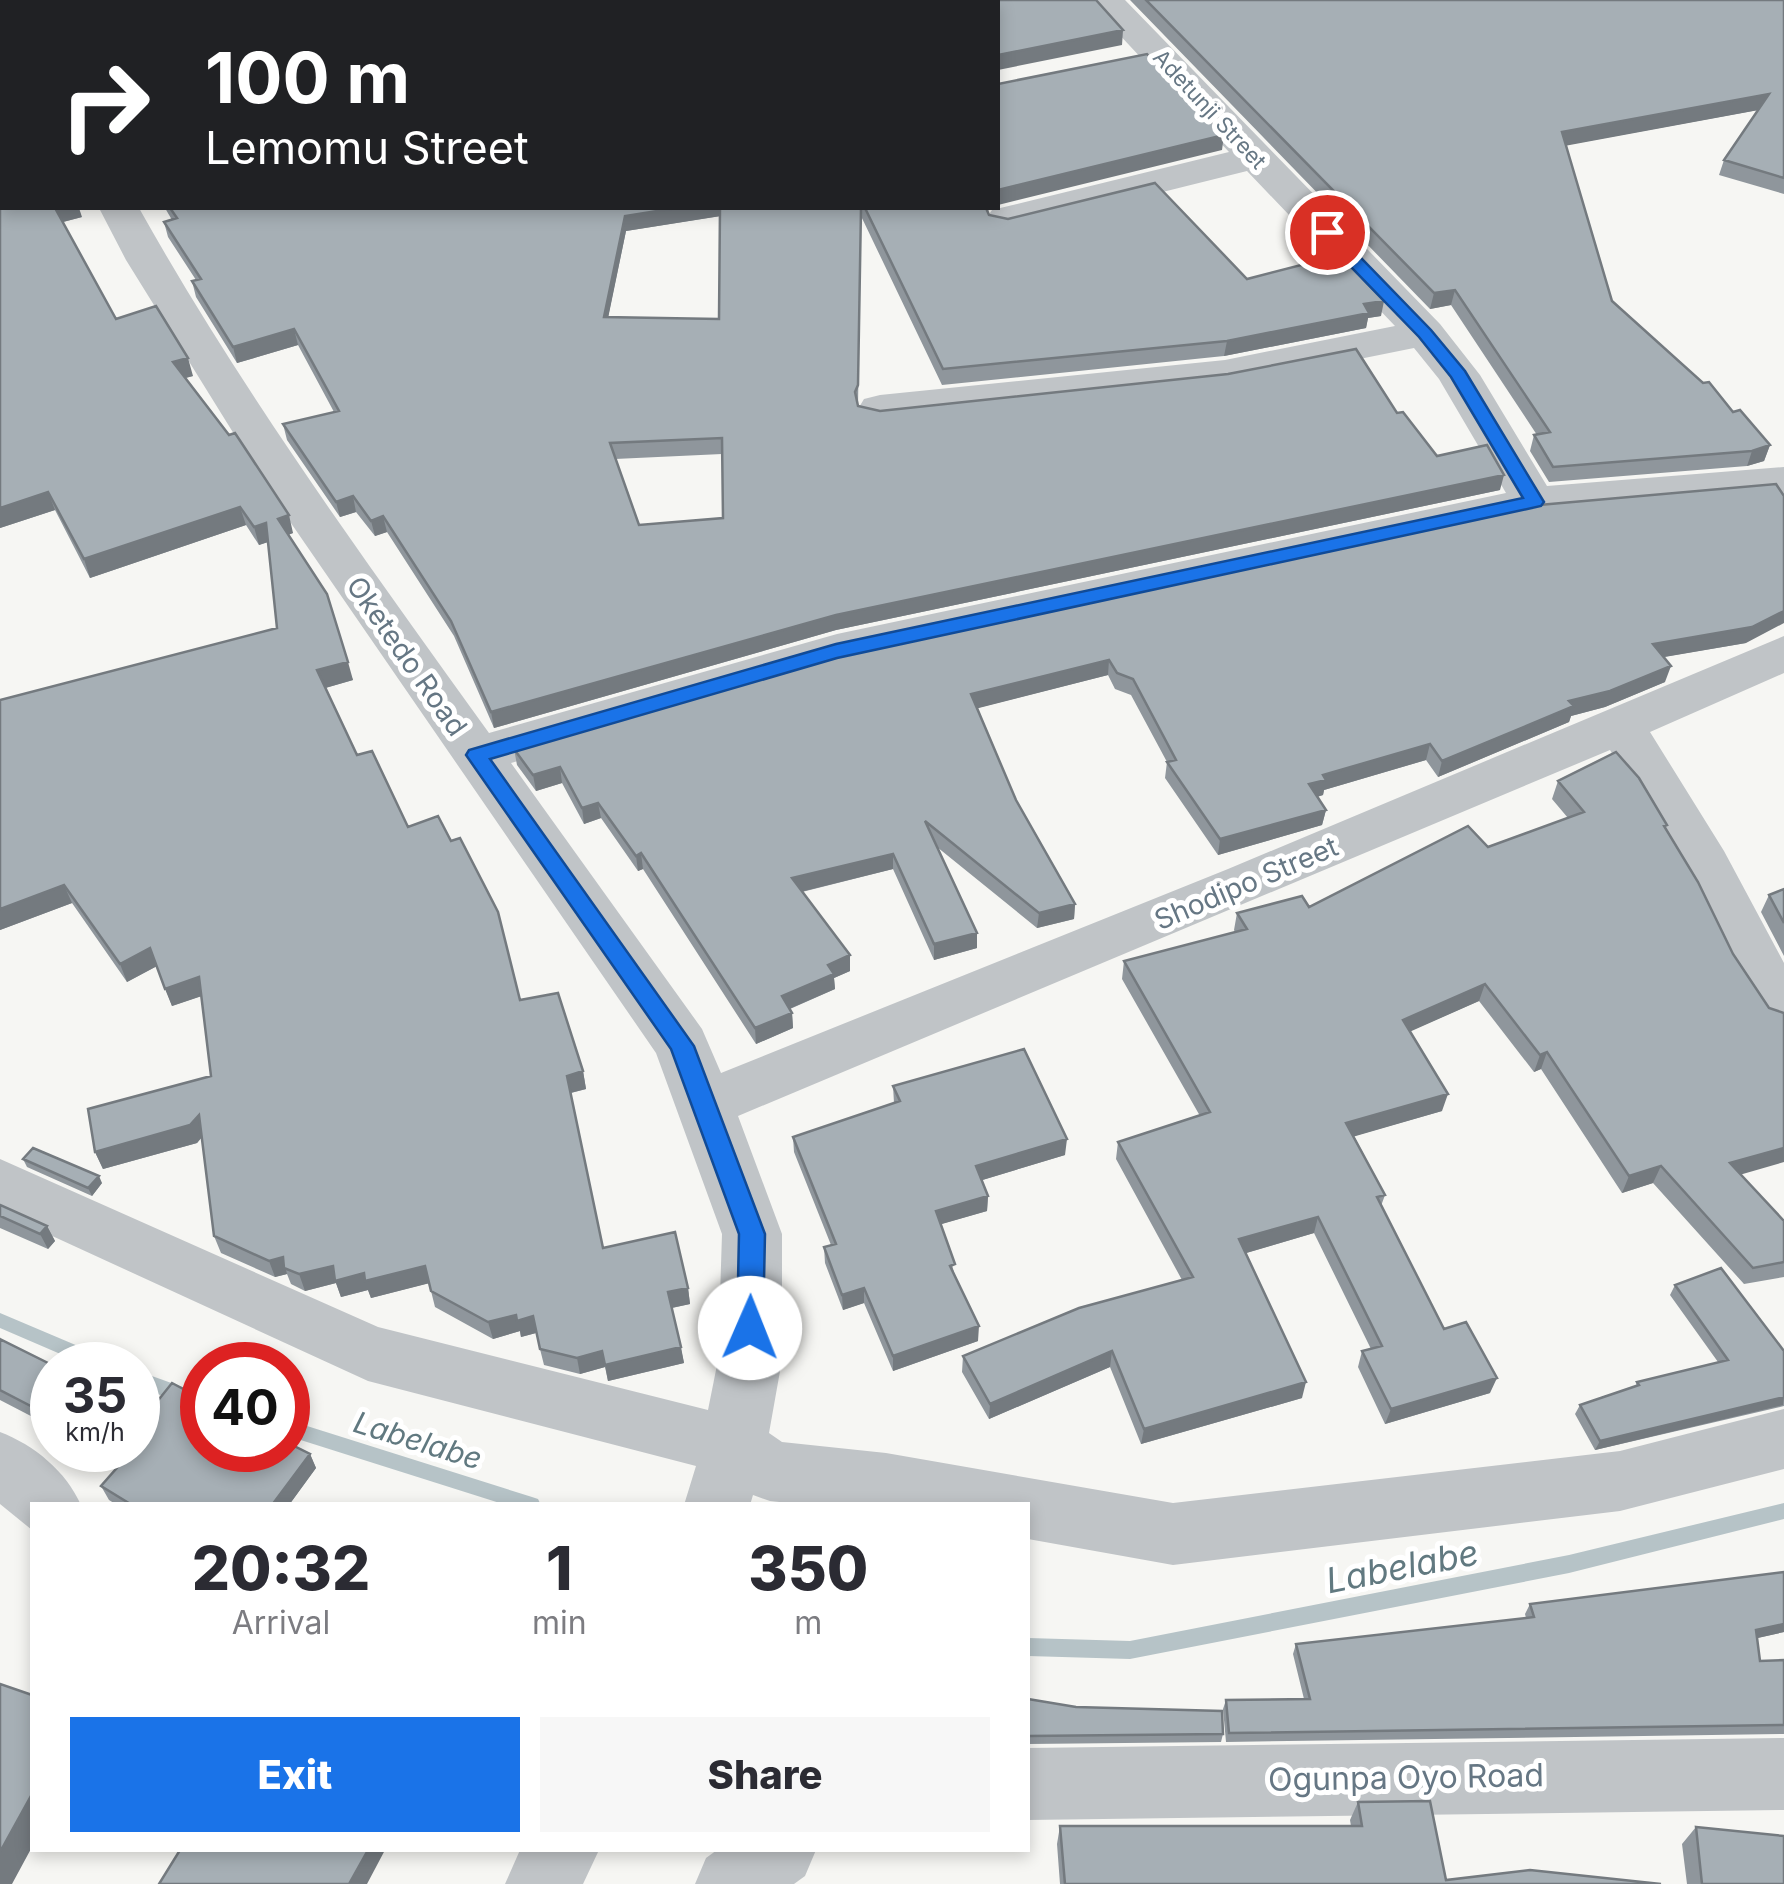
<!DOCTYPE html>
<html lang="en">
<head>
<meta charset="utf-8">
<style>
	:root { --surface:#fff; --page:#f7f7f7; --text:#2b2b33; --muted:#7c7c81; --accent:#1a73e8 }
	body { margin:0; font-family:Inter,sans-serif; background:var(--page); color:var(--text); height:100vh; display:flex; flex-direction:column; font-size:38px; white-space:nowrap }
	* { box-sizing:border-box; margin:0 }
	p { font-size:32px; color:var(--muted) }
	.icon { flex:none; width:55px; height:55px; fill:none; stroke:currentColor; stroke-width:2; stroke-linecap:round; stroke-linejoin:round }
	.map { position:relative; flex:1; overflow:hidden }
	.panel { position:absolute; left:30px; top:1502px; width:1000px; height:350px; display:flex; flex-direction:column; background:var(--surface); border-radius:0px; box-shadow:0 5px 15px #0003 }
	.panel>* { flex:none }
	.banner { position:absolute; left:0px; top:0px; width:1000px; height:210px; box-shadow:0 5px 15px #0003; background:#202124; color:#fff; overflow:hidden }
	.speed { position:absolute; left:30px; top:1342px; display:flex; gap:20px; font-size:50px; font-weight:700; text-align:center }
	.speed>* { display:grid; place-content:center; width:130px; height:130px; border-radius:50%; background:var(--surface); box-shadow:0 5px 15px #0003; line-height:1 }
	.speed small { font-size:25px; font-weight:400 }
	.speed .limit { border:15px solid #d22; background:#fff; color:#111 }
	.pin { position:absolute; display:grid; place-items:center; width:85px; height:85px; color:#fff; margin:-42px; border:5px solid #fff; border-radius:50%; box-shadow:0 2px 10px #0007 }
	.me { position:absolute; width:110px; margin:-55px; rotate:1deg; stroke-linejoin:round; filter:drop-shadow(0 0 8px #0008) }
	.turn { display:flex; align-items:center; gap:35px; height:210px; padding:0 40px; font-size:45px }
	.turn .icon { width:130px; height:130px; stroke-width:2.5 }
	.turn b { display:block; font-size:70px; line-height:85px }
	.eta { display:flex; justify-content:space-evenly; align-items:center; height:170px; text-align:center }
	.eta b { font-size:60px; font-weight:800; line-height:70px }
	.button { display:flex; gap:20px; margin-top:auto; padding:20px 40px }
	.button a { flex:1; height:115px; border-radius:0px; background:var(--accent); color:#fff; font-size:40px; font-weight:800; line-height:115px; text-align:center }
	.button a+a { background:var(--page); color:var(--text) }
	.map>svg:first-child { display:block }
</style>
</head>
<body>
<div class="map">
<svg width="1784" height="1884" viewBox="0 0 1784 1884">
	<rect width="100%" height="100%" fill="#f6f6f3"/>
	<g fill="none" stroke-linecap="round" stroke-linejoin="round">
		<path fill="#b6c3c7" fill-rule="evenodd" d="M0 1313 111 1360 114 1365H86L0 1328Z
			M138 1371 202 1394V1410L138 1387Z
			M288 1420 532 1497 538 1499 541 1505H506L288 1436Z
			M1784 1503V1519L1569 1573 1130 1659 1028 1656V1638L1130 1641 1569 1555Z"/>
		<path fill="#c0c4c7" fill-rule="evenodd" d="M13 0H49L50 2H14Z
			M1087 0H1125L1440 324 1480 375 1547 486 1784 467V495L1534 517 839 667 511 763 702 1029 721 1073 1228 869 1784 636V673L1650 732 1724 851 1784 963V1029L1764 1023 1728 969 1680 869 1610 750 738 1116 782 1234V1360L769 1433 782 1442 886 1453 1173 1503 1620 1451 1784 1409V1469L1620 1511 1173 1565 1028 1539V1505H807L770 1501 753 1495 750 1505H684L696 1466 368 1381 0 1212V1159L378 1327 708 1410 718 1360 722 1234 656 1053 273 497 126 260 99 208H139C242 392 366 562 489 733L837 634 1506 493 1439 379 1414 348 1225 386 880 423 864 419 858 409 864 399 880 395 1225 360 1395 326 1247 171 1006 231 992 228 986 219 992 210 1229 152Z
			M0 1432C34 1445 66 1471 81 1505H32V1530L0 1504Z
			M1784 1738V1810L1028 1820V1748Z
			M520 1850H599L583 1884H505Z
			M717 1850H816L805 1876 794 1884H695L706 1858Z"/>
	</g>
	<path fill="#8f969c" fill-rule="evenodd" d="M1130 0H1784V194L1719 175 1724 160 1758 110 1566 145 1612 301 1770 445 1764 461 1747 466 1549 482 1530 451 1534 435H1537L1451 305 1430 309Z
		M0 5 2 208 82 217 63 222 116 319 193 376 185 378 293 533 288 535 353 680 325 688 357 755 408 827 520 1000 583 1071 586 1089 571 1093 603 1248 688 1288 690 1304 672 1308 684 1363 608 1381 605 1367 580 1374 544 1365 536 1333 521 1337 520 1331 493 1339 435 1307 429 1283 371 1298 368 1290 341 1297 336 1283 305 1291 291 1284 287 1274 275 1277 221 1253 214 1236 202 1137 197 1143 103 1169 95 1152 211 1076 201 996 172 1006 157 966 127 982 72 903 0 930V700L277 628 268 542 259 545 246 525 90 578 55 510 0 528Z
		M165 208H990L988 211 989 215 1247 279 1381 316 1368 318 1366 328 1224 356 942 385 861 216 858 406 880 411 1397 413 1437 456 1500 490 836 630 494 728 454 636 387 532 375 536 356 512 340 517 287 440 283 424 334 412 298 345 237 363 196 297 192 281 196 280 168 237 164 222 172 220ZM720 216 719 319 608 317 626 231ZM722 454 723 518 639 525 615 459Z
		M1746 643 1663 657 1665 682 1605 707 1571 716 1569 722 1438 777 1426 760 1324 790 1323 795 1317 797 1326 810 1322 825 1218 855 1165 778 1167 762 1131 695 1115 689 1108 675 977 708 1016 800 1075 904 1074 919 1037 928 937 847 977 948 934 960 893 869 802 892 850 955V971L834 978 835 989 790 1009 792 1013 793 1028 756 1044 643 869 638 871 601 818 584 824 562 783 536 791 517 765 514 749 840 655Z
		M1558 781 1667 825 1665 829 1740 1174 1784 1221V1277L1744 1284 1653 1183 1622 1193 1541 1069 1534 1072 1479 1001 1410 1031 1442 1111 1354 1136 1385 1195 1381 1206 1444 1329 1490 1393 1385 1424 1358 1367 1362 1351 1371 1349 1314 1233 1246 1253 1302 1398 1141 1444 1110 1367 989 1419 962 1372 963 1356 1182 1280 1116 1159 1118 1142 1200 1116 1122 979 1124 961 1235 932 1234 930 1237 913 1309 907 1488 847 1568 818 1552 799Z
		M1784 889V956L1761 912 1769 895Z
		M893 1086 1065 1155 982 1180 988 1196 987 1211 941 1224 955 1276 978 1341 893 1371 864 1303 843 1310 825 1263 824 1247 831 1245 794 1152 793 1137 894 1103Z
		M23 1159 102 1183 92 1196 27 1167Z
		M0 1205 47 1226 55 1241 48 1249 0 1228Z
		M1675 1285 1784 1351V1406L1595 1450 1575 1414 1580 1405 1635 1386 1637 1382 1718 1362 1670 1295Z
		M0 1339 52 1365V1427L0 1400Z
		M148 1413 310 1454 316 1468 289 1505H117L109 1500 101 1486 116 1468 88 1454 86 1450H138Z
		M1530 1604 1784 1632 1757 1638 1760 1661 1784 1660V1734L1226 1742 1223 1709 1226 1700 1304 1699 1293 1654 1296 1644 1526 1618 1525 1614Z
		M1028 1699 1223 1734 1221 1742 1028 1744Z
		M1358 1802 1446 1880 1661 1884H1060L1057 1844 1060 1826H1351L1350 1820Z
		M1696 1827 1784 1884H1687L1682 1844Z"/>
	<path fill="#747a7f" d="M1123 30 1122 45 998 70V55Z
		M1769 94 1764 109 1559 147 1562 132Z
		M1224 135 1222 150 998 205V190Z
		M55 208H79L82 217 59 223Z
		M676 208H720L721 216 626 231 605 333 604 317 625 216Z
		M1455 290 1451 305 1430 309 1434 293Z
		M1384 301 1381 316 1368 318 1366 328 1224 356 1227 341 1364 304Z
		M294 329 298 345 237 363 233 347Z
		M188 358 193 376 178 380 173 362Z
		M1770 445 1764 461 1747 466 1752 451Z
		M1504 475 1500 490 836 630 494 728 491 712 836 615Z
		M48 492 55 510 0 528V508Z
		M353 496 356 512 340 517 336 502Z
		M240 507 246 525 90 578 84 559Z
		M289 515 293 533 282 537 278 519Z
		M383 516 387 532 375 536 371 521Z
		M266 523 271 541 259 545 254 527Z
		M1784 611V623L1746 643 1647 660 1653 644Z
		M1109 660 1108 675 971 710V694Z
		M348 662 353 680 322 689 317 670Z
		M1671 666 1665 682 1605 707 1571 716 1569 722 1438 777 1442 761 1569 701Z
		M1430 744 1426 760 1324 790 1323 795 1306 800 1309 784 1323 775Z
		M560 767 562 783 536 791 533 775Z
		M598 803 601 818 584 824 582 808Z
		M1326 810 1322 825 1218 855 1220 839Z
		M641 853 643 869 638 871 636 856Z
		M893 854V869L792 894V878Z
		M64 885 72 903 0 930V909Z
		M1075 904 1074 919 1037 928 1039 913Z
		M977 933V948L934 960V944Z
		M150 948 157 966 127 982 120 964Z
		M850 955V971L834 978 835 989 782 1012V996L828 965Z
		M199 977 205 995 172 1006 165 989Z
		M1485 984 1479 1001 1398 1037 1403 1020Z
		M792 1013 793 1028 756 1044 755 1028Z
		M1547 1052 1541 1069 1534 1072 1540 1055Z
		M583 1071 586 1089 570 1093 567 1076Z
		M1448 1094 1442 1111 1342 1140 1346 1123Z
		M199 1115 206 1132 197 1143 103 1169 95 1152Z
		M1067 1139 1065 1155 976 1182V1166Z
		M1784 1148V1162L1722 1180 1730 1163Z
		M1661 1166 1653 1183 1622 1193 1629 1176Z
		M99 1176 102 1183 92 1196 88 1188Z
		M988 1196 987 1211 935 1226 936 1211Z
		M1318 1217 1314 1233 1236 1256 1239 1239Z
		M47 1226 55 1241 48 1249 40 1234Z
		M283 1257 287 1274 275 1277 269 1261Z
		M333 1266 364 1273 425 1266 430 1283 371 1298 368 1290 341 1297 336 1283 305 1291 299 1274Z
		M688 1288 690 1304 671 1308 668 1292Z
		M864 1288V1303L843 1310 842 1295Z
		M516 1315 533 1316 536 1333 521 1337 520 1331 493 1339 488 1322Z
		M979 1326 978 1341 893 1371V1356Z
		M681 1347 684 1363 608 1381 605 1365Z
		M602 1351 605 1367 580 1374 577 1358Z
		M1112 1351 1110 1367 989 1419 990 1404Z
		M1497 1378 1490 1393 1385 1424 1391 1409Z
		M1306 1382 1302 1398 1141 1444 1144 1429Z
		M1784 1397 1783 1405 1595 1450 1600 1441Z
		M310 1454 316 1468 289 1505H272Z
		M1784 1624V1632L1749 1640 1756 1630Z
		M32 1794V1847L12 1884H0V1852Z
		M368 1850H385L367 1884H349Z"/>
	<path fill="#a6afb5" stroke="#747a7f" stroke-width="2.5" fill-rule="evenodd" d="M83 0H1096L1123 30 998 55V61V2H84Z
		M1146 0H1784V178L1724 160 1769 94 1562 132 1612 301 1703 383 1709 382 1733 412 1740 410 1770 445 1752 451 1553 467 1534 435 1550 432 1455 290 1434 293Z
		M0 5 2 8V208H55L116 319 156 306 188 358 173 362 229 435 235 433 289 515 278 519 327 594 348 662 317 670 357 755 372 751 408 827 438 816 451 841 460 838 498 912 520 1000 558 993 583 1071 567 1076 603 1248 675 1232 688 1288 668 1292 681 1347 605 1365 602 1351 577 1358 540 1349 533 1316 517 1321 516 1315 488 1322 431 1291 425 1266 365 1281 364 1273 335 1281 333 1266 299 1274 284 1268 283 1257 269 1261 214 1236 199 1115 190 1125 95 1152 88 1109 211 1076 199 977 165 989 150 948 120 964 64 885 0 909V700L277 628 266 523 254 527 240 507 84 559 48 492 0 508Z
		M1147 54 1224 135 998 190V84Z
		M1155 183 1247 279 1340 255 1384 301 1364 304 1369 313 1227 341 943 369 865 208H986L989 215 1008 219Z
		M170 208H676L625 216 604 317 719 319 720 208H861L858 385 855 392 858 406 880 411 1228 374 1356 349 1397 413 1403 412 1437 456 1487 445 1504 475 836 615 491 712 451 621 383 516 371 521 353 496 336 502 283 424 339 411 294 329 233 347 192 281 201 279 164 222 177 218ZM722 438 723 518 639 525 610 443Z
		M1776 484 1784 496V611L1752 627 1653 644 1671 666 1610 691 1569 701 1574 706 1442 761 1430 744 1323 775 1326 780 1309 784 1326 810 1220 839 1167 762 1176 760 1133 679 1117 673 1109 660 971 694 1016 800 1075 904 1039 913 925 821 977 933 934 944 893 854 792 878 850 955 828 965 834 974 782 996 792 1013 755 1028 641 853 636 856 598 803 582 808 560 767 533 775 514 749 840 655 1539 505Z
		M1616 752 1639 778 1667 825 1664 826 1698 882 1733 954 1769 1008 1784 1013V1148L1730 1163 1784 1221V1262L1753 1268 1661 1166 1629 1176 1547 1052 1540 1055 1485 984 1403 1020 1448 1094 1346 1123 1385 1195 1377 1197 1444 1329 1466 1322 1497 1378 1391 1409 1362 1351 1382 1346 1318 1217 1239 1239 1306 1382 1144 1429 1112 1351 990 1404 963 1356 1079 1308 1193 1277 1118 1142 1210 1112 1124 961 1247 929 1237 913 1302 896 1309 907 1468 826 1488 847 1584 812 1558 781Z
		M1784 889V923L1769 895Z
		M1024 1049 1067 1139 976 1166 988 1196 936 1211 955 1264 950 1266 979 1326 893 1356 864 1288 842 1295 824 1247 836 1244 793 1137 900 1101 893 1086Z
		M33 1148 99 1176 88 1188 23 1159Z
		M0 1205 47 1226 40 1234 0 1216Z
		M1721 1268 1784 1351V1397L1600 1441 1580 1405 1639 1385 1637 1382 1728 1360 1675 1285Z
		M0 1339 52 1365V1417L0 1390Z
		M172 1383 202 1399V1450H288V1443L310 1454 272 1505H132L101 1486 122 1462 100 1450H138V1408L148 1413Z
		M1784 1572V1624L1756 1630 1760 1661 1784 1660V1725L1229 1733 1226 1700 1310 1699 1296 1644 1534 1617 1530 1604Z
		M0 1684 32 1695V1794L0 1852Z
		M1028 1699 1076 1707 1222 1711 1223 1734 1029 1736 1028 1743Z
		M1430 1801 1446 1880 1530 1870 1661 1884H1065L1060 1826H1362L1358 1802Z
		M1696 1827 1784 1836V1884H1702Z
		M180 1850H368L349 1884H159Z"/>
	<path fill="#1a73e8" stroke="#114b97" stroke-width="2.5" d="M1321 229H1333L1431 330 1465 371 1544 502 1541 506 837 658 490 759 694 1046 765 1234 763 1328 759 1337 750 1340 741 1337 737 1328 739 1234 671 1049 466 755 469 750 836 644 1523 498 1451 377 1419 337 1321 236Z"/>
	<g text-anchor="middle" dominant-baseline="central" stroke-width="10" stroke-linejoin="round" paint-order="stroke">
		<g font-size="22" fill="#667784" stroke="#fff">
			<text transform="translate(1210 109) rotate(47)">Adetunji Street</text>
		</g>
		<g font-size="28" fill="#667784" stroke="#fff">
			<text transform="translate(407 656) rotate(55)">Oketedo Road</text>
			<text transform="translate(1246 883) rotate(-23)">Shodipo Street</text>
		</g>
		<g font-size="30" font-style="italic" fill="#617980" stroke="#fff">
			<text transform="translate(418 1440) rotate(17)">Labelabe</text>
		</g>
		<g font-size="32" fill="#667784" stroke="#fff">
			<text transform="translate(1406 1777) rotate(-1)">Ogunpa Oyo Road</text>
		</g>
		<g font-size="35" font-style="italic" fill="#617980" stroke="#fff">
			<text transform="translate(1402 1566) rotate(-11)">Labelabe</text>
		</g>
	</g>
</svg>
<div class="speed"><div>35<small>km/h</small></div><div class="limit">40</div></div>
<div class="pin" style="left:1327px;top:232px;background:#d93025"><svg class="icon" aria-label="arrive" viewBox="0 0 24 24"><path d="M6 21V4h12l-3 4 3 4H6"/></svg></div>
<svg class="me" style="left:750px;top:1328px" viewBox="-20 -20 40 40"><circle r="19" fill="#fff"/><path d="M0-13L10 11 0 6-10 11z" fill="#1a73e8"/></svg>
<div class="banner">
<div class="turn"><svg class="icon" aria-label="right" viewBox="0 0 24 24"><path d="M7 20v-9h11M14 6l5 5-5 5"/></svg><div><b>100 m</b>Lemomu Street</div></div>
</div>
<section class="panel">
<div class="eta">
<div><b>20:32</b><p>Arrival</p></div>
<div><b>1</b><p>min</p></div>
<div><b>350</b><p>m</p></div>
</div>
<div class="button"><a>Exit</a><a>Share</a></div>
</section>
</div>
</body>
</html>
